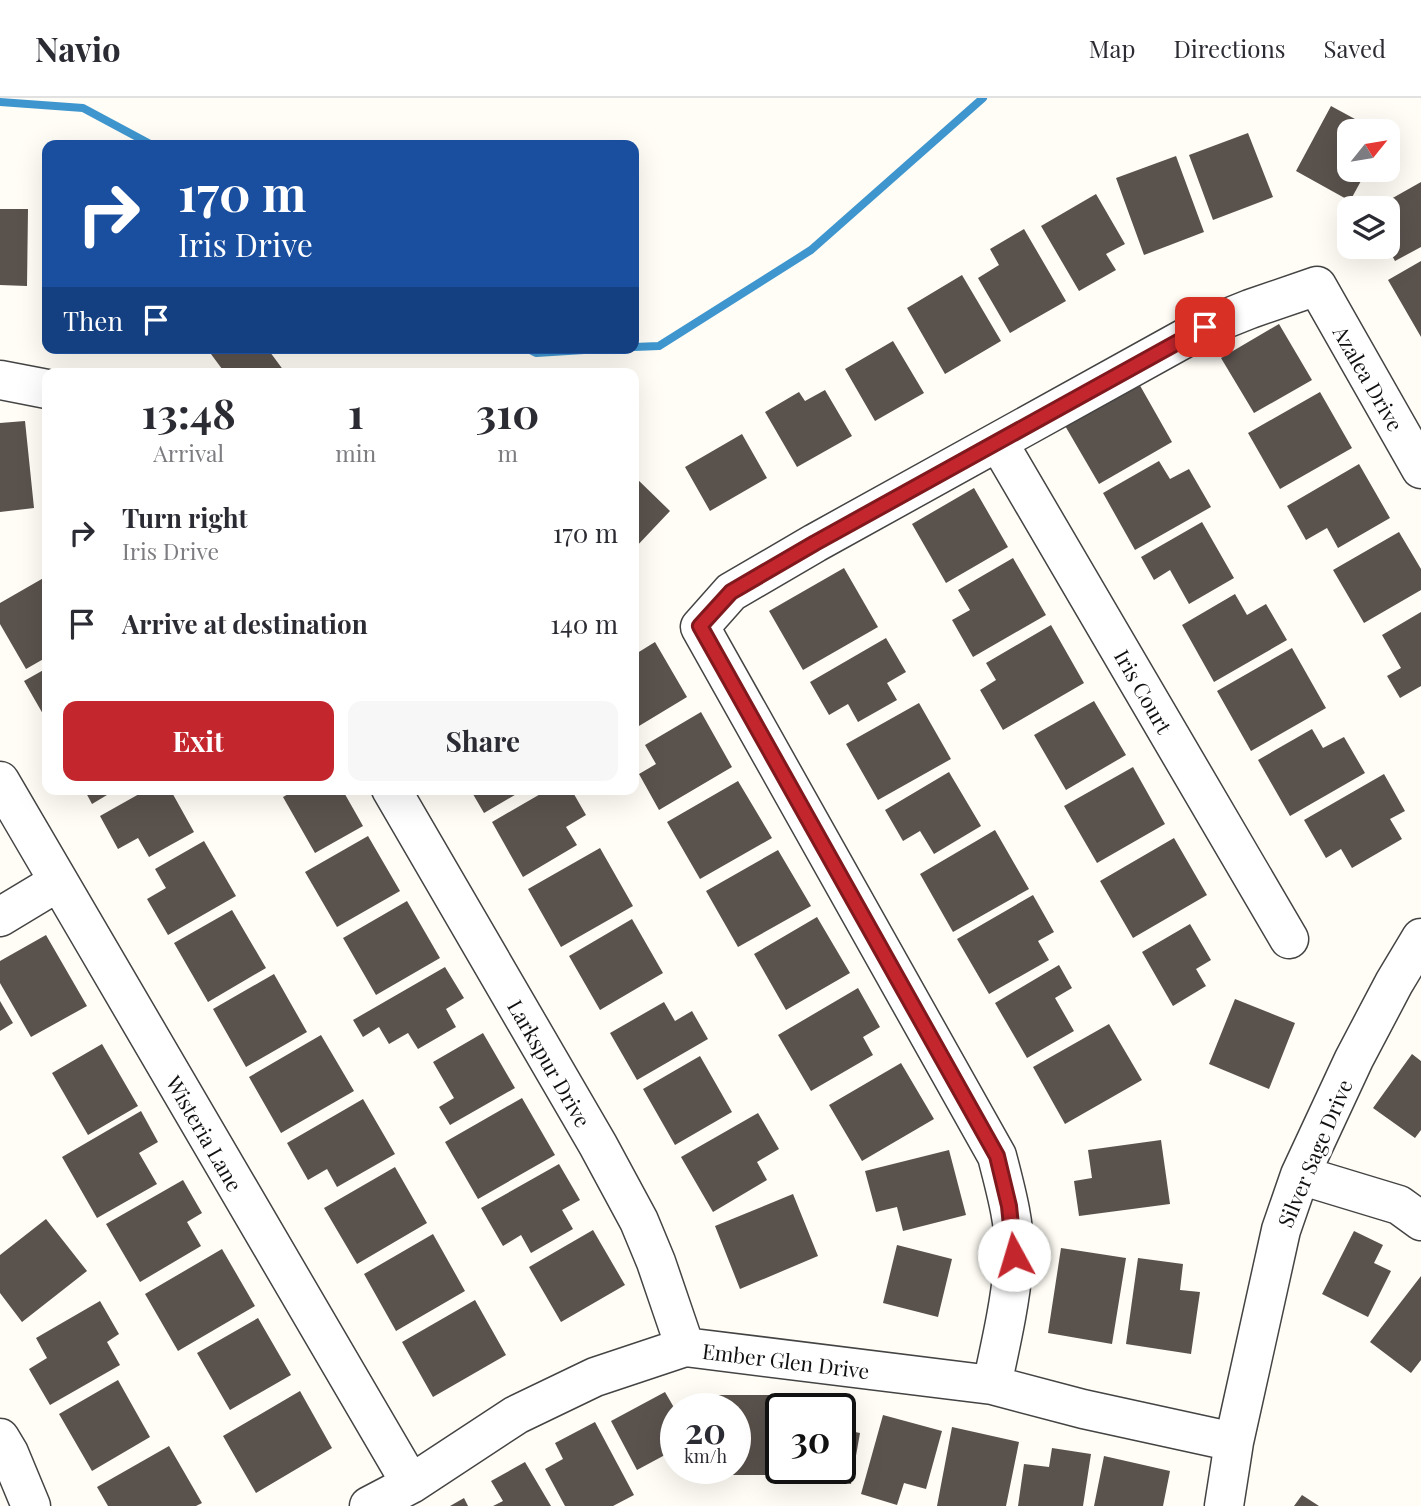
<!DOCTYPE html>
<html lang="en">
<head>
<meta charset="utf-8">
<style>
	:root { --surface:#fff; --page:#f7f7f7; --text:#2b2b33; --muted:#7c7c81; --line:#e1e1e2; --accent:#c4262e }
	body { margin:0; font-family:"Playfair Display",serif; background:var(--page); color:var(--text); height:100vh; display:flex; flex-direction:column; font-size:26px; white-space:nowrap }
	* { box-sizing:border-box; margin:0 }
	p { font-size:23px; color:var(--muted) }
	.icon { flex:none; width:38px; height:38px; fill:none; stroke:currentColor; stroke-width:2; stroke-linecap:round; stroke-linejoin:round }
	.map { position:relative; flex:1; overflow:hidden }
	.drawer { position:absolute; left:42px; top:270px; width:597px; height:427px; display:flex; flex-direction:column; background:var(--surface); border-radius:14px; box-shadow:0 7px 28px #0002 }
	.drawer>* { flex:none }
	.top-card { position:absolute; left:42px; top:42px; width:597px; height:214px; border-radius:14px; box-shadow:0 7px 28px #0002; background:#1a4fa0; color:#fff; overflow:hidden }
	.needle { width:46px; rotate:60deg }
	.tools { position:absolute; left:1337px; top:21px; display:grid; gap:14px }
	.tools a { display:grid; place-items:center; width:63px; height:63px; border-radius:14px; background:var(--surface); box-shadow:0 7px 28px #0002; font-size:35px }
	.speed { position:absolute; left:660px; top:1295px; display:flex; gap:14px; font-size:35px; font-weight:700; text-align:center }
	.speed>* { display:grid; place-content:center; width:91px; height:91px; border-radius:50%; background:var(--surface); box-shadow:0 7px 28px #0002; line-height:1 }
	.speed small { font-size:18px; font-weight:400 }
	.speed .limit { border:4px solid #111; border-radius:10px; background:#fff; color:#111 }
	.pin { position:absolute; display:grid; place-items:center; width:60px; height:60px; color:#fff; margin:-30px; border-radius:14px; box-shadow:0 4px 10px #0006 }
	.me { position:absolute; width:77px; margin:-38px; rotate:354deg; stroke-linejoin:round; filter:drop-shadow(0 0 5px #0008) }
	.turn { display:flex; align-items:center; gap:24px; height:147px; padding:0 21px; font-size:32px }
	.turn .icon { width:91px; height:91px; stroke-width:2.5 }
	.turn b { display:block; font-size:49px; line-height:60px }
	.then { display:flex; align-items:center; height:66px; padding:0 21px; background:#0003; gap:14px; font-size:26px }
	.eta { display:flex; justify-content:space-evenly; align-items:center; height:119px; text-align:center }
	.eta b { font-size:42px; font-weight:700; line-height:49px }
	.action { display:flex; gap:14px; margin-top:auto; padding:14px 21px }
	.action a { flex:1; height:80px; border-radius:14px; background:var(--accent); color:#fff; font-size:28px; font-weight:700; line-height:80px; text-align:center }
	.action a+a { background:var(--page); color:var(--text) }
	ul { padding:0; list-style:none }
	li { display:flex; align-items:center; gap:21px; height:91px; padding:0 21px }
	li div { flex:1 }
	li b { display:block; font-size:26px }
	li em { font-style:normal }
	header { display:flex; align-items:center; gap:42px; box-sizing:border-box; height:98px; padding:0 35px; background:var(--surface); border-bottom:2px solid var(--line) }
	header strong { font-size:33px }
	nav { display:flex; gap:38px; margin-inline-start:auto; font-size:24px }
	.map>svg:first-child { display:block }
</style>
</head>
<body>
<header>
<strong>Navio</strong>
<nav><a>Map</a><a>Directions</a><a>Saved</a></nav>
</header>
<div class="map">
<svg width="1421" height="1408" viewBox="0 0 1421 1408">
	<rect width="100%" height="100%" fill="#fffdf5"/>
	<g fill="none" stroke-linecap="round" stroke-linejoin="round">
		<path stroke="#3f96cf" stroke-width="8" d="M0 4 83 10 152 47
			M634 249 659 248 811 152 983 0
			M526 250 536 255 616 250"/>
	</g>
	<path fill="#5a524d" d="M1331 8 1377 33H1349V72H1367L1350 103 1296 73Z
		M1248 35 1273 99 1213 122 1189 57Z
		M1176 58 1204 134 1144 157 1116 80Z
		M1421 84V149L1395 163 1388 150V110H1375Z
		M1096 96 1125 146 1106 156 1116 172 1079 193 1041 128Z
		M0 111H28L27 188 0 187Z
		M1024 131 1066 203 1010 235 978 180 999 167 990 151Z
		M1421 163V239L1388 182Z
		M962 177 1001 243 945 276 907 210Z
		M1279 226 1312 282 1254 315 1221 260Z
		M893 243 924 295 875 323 845 271Z
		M210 250H267L284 273 282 275H225L208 252Z
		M1138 284 1172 344 1099 386 1064 326Z
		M825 292 852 338 797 369 765 314 799 294 805 303Z
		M1320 294 1352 350 1280 391 1248 335Z
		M25 323 34 410 0 414V325Z
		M742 336 767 380 710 413 685 369Z
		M1159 363 1170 381 1189 371 1211 409 1135 452 1103 395Z
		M1359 366 1390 420 1338 450 1327 430 1306 442 1287 408Z
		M634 378 670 413 634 451Z
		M974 390 1008 449 946 485 912 426Z
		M1202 424 1234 480 1189 506 1170 472 1154 482 1141 459Z
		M1399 434 1421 471V492L1364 525 1333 472Z
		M1013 460 1046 517 973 559 952 522 970 512 958 492Z
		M844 470 878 529 803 572 769 513Z
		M47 478V559L26 571 0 526V505Z
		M1235 496 1247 517 1266 506 1287 542 1214 584 1182 527Z
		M1421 514V588L1400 600 1387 578 1401 570 1382 537Z
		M1051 527 1084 585 1003 632 980 592 996 582 986 565Z
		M886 540 906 574 887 585 897 602 858 624 848 606 829 617 810 584Z
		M655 544 687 599 634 631V557Z
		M1292 550 1326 610 1251 653 1217 593Z
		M47 570V623L24 583Z
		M1094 603 1126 657 1066 692 1034 637Z
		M919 605 951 661 878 702 846 646Z
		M701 614 732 669 659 712 639 676 656 666 645 647Z
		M1312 631 1323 650 1344 639 1365 675 1290 718 1258 662Z
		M1133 669 1165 726 1097 765 1064 708Z
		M949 674 981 728 934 756 920 733 903 743 885 712Z
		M1384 676 1405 713 1390 721 1402 741 1352 770 1341 751 1326 760 1304 722Z
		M738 683 772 740 700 781 667 724Z
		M84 691H117L92 706Z
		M148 691H170L194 734 149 759 138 740 118 751 100 718Z
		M297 691H342L363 728 315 755 283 699Z
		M470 691H525L484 715Z
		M549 691H571L586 717 566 729 577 747 523 779 492 724Z
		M995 732 1029 791 953 834 920 776Z
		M368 738 400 793 337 829 305 774Z
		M1174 740 1207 797 1133 840 1100 783Z
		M204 743 236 798 168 837 147 801 166 790 155 771Z
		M600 750 633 808 561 849 528 791Z
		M778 752 811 808 738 849 706 793Z
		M1033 797 1054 834 1038 843 1049 862 989 896 957 841Z
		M407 803 440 860 376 897 343 840Z
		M232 812 266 870 208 904 174 845Z
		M817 819 850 875 786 912 754 856Z
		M632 821 663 875 600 912 569 858Z
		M1190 826 1211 862 1196 871 1206 888 1173 908 1142 854Z
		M46 837 87 908 31 939 0 885V863Z
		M1059 867 1072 890 1055 900 1074 933 1027 960 995 905Z
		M445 869 464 900 446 911 456 929 418 951 408 935 389 946 379 929 363 939 353 922Z
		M274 876 307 934 246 969 213 911Z
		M858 890 880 929 863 939 873 957 811 993 778 937Z
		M1235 901 1295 925 1269 991 1209 966Z
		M0 903 13 925 0 933Z
		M664 904 675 923 692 913 708 941 637 982 610 935Z
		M1109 926 1142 982 1065 1026 1033 969Z
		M483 935 515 990 450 1027 439 1009 454 1000 433 964Z
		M321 937 354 993 281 1035 249 979Z
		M102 946 138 1008 88 1037 52 975Z
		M1412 956 1421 963V1032L1415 1040 1373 1010Z
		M700 958 732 1014 675 1047 643 991Z
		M901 965 934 1021 862 1063 829 1007Z
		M522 1000 555 1057 478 1101 445 1044Z
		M363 1001 395 1056 337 1089 327 1071 308 1082 287 1045Z
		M141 1013 158 1044 139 1055 157 1086 97 1120 62 1059Z
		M758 1015 779 1051 757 1064 767 1082 713 1114 681 1059Z
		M1161 1042 1170 1106 1079 1118 1074 1083 1092 1080 1088 1052Z
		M949 1052 966 1117 903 1133 897 1109 876 1114 865 1073Z
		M559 1066 580 1102 562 1112 573 1131 531 1155 521 1137 503 1148 481 1110Z
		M395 1069 427 1125 357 1166 324 1110Z
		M183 1082 202 1115 187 1124 201 1148 140 1184 106 1126Z
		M793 1096 818 1158 740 1191 715 1128Z
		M46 1121 87 1173 22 1224 0 1195V1157Z
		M593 1132 625 1187 561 1224 529 1169Z
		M1354 1133 1383 1147 1374 1165 1391 1173 1368 1219 1322 1196Z
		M433 1136 465 1193 396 1233 364 1176Z
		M897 1147 952 1161 938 1219 883 1205Z
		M1061 1150 1126 1160 1112 1246 1048 1235Z
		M222 1151 255 1208 178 1253 145 1196Z
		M1138 1160 1183 1166 1180 1192 1200 1194 1191 1256 1126 1246Z
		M1421 1178V1262L1411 1275 1370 1244Z
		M475 1202 506 1257 433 1299 402 1244Z
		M100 1203 119 1236 107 1244 120 1267 50 1307 29 1271 47 1260 36 1240Z
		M258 1220 291 1277 230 1312 197 1255Z
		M118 1282 150 1339 92 1373 59 1316Z
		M300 1293 332 1350 256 1395 223 1338Z
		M665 1294 676 1313V1351L637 1372 611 1323Z
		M717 1297H781V1377H717V1370H735V1311H717Z
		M804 1301 833 1306 832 1311H802Z
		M883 1317 942 1333 926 1391 904 1385 897 1407 861 1396Z
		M595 1324 634 1397 613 1408H565L545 1371 563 1361 555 1345Z
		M952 1329 1019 1344 1006 1408H937Z
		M840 1331 860 1335 851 1386 791 1376 792 1370H840Z
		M169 1348 202 1405 196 1408H108L97 1389Z
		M1052 1350 1091 1356 1083 1408H1018L1024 1366 1049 1369Z
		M1104 1358 1170 1373 1163 1408H1094Z
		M525 1364 551 1408H493L503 1403 491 1383Z
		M1302 1397 1319 1408H1294Z
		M464 1400 468 1408H450Z"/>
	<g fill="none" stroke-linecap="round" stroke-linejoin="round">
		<defs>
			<path id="minor" d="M0 282 47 291
				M998 344 1289 841
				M0 683 411 1386
				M391 691 598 1047 639 1123 656 1164 685 1249
				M0 819 58 784
				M1300 1077 1399 1107 1421 1123
				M992 1287C1001 1245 1011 1202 1014 1159 1016 1128 1005 1089 997 1058L700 529 731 494 815 445 1205 229 1250 211 1317 188 1421 371
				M0 1340 9 1355 31 1408
				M369 1408 411 1386 516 1317 595 1279 685 1249 992 1287 1083 1311 1234 1344
				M1224 1408 1234 1344 1281 1132 1300 1077 1354 961 1394 885 1421 840"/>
		</defs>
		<use href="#minor" stroke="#444" stroke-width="41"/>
		<use href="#minor" stroke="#fff" stroke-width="38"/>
	</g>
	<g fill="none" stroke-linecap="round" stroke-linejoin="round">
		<defs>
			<path id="route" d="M1014 1157 1009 1108 997 1058 700 528 731 494 815 445 1205 229"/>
		</defs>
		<use href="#route" stroke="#7f191e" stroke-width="18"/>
		<use href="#route" stroke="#c4262e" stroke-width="12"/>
	</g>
	<g text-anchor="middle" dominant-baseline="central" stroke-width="7" stroke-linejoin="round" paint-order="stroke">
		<g font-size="21" fill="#111" stroke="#fff">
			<text transform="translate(1369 280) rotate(60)">Azalea Drive</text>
			<text transform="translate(1144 593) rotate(60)">Iris Court</text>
			<text transform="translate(550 965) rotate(60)">Larkspur Drive</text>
			<text transform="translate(205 1035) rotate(60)">Wisteria Lane</text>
			<text transform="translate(1314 1055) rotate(-67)">Silver Sage Drive</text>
			<text transform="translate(786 1262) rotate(7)">Ember Glen Drive</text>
		</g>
	</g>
</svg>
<div class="tools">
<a><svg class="needle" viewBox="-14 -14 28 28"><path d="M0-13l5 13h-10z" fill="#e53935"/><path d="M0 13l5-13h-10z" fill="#7c7c81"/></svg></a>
<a><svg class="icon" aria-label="layers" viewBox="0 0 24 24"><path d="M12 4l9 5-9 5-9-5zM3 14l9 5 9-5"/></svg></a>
</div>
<div class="speed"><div>20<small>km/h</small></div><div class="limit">30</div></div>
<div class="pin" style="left:1205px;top:229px;background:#d93025"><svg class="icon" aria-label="arrive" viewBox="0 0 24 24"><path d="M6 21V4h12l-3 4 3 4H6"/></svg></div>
<svg class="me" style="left:1014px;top:1157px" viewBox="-20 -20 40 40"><circle r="19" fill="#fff"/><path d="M0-13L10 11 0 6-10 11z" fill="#c4262e"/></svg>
<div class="top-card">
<div class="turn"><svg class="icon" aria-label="right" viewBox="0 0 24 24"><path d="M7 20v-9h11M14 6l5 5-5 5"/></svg><div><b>170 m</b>Iris Drive</div></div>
<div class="then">Then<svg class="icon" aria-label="arrive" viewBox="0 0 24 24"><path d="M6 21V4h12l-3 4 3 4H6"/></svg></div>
</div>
<section class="drawer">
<div class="eta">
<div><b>13:48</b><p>Arrival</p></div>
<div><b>1</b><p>min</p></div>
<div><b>310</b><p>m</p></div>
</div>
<ul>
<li><svg class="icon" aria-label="right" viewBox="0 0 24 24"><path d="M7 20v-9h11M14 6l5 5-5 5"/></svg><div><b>Turn right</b><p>Iris Drive</p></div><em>170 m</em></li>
<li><svg class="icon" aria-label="arrive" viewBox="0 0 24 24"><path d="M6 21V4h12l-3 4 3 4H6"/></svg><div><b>Arrive at destination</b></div><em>140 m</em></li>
</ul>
<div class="action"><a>Exit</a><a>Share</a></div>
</section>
</div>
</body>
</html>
